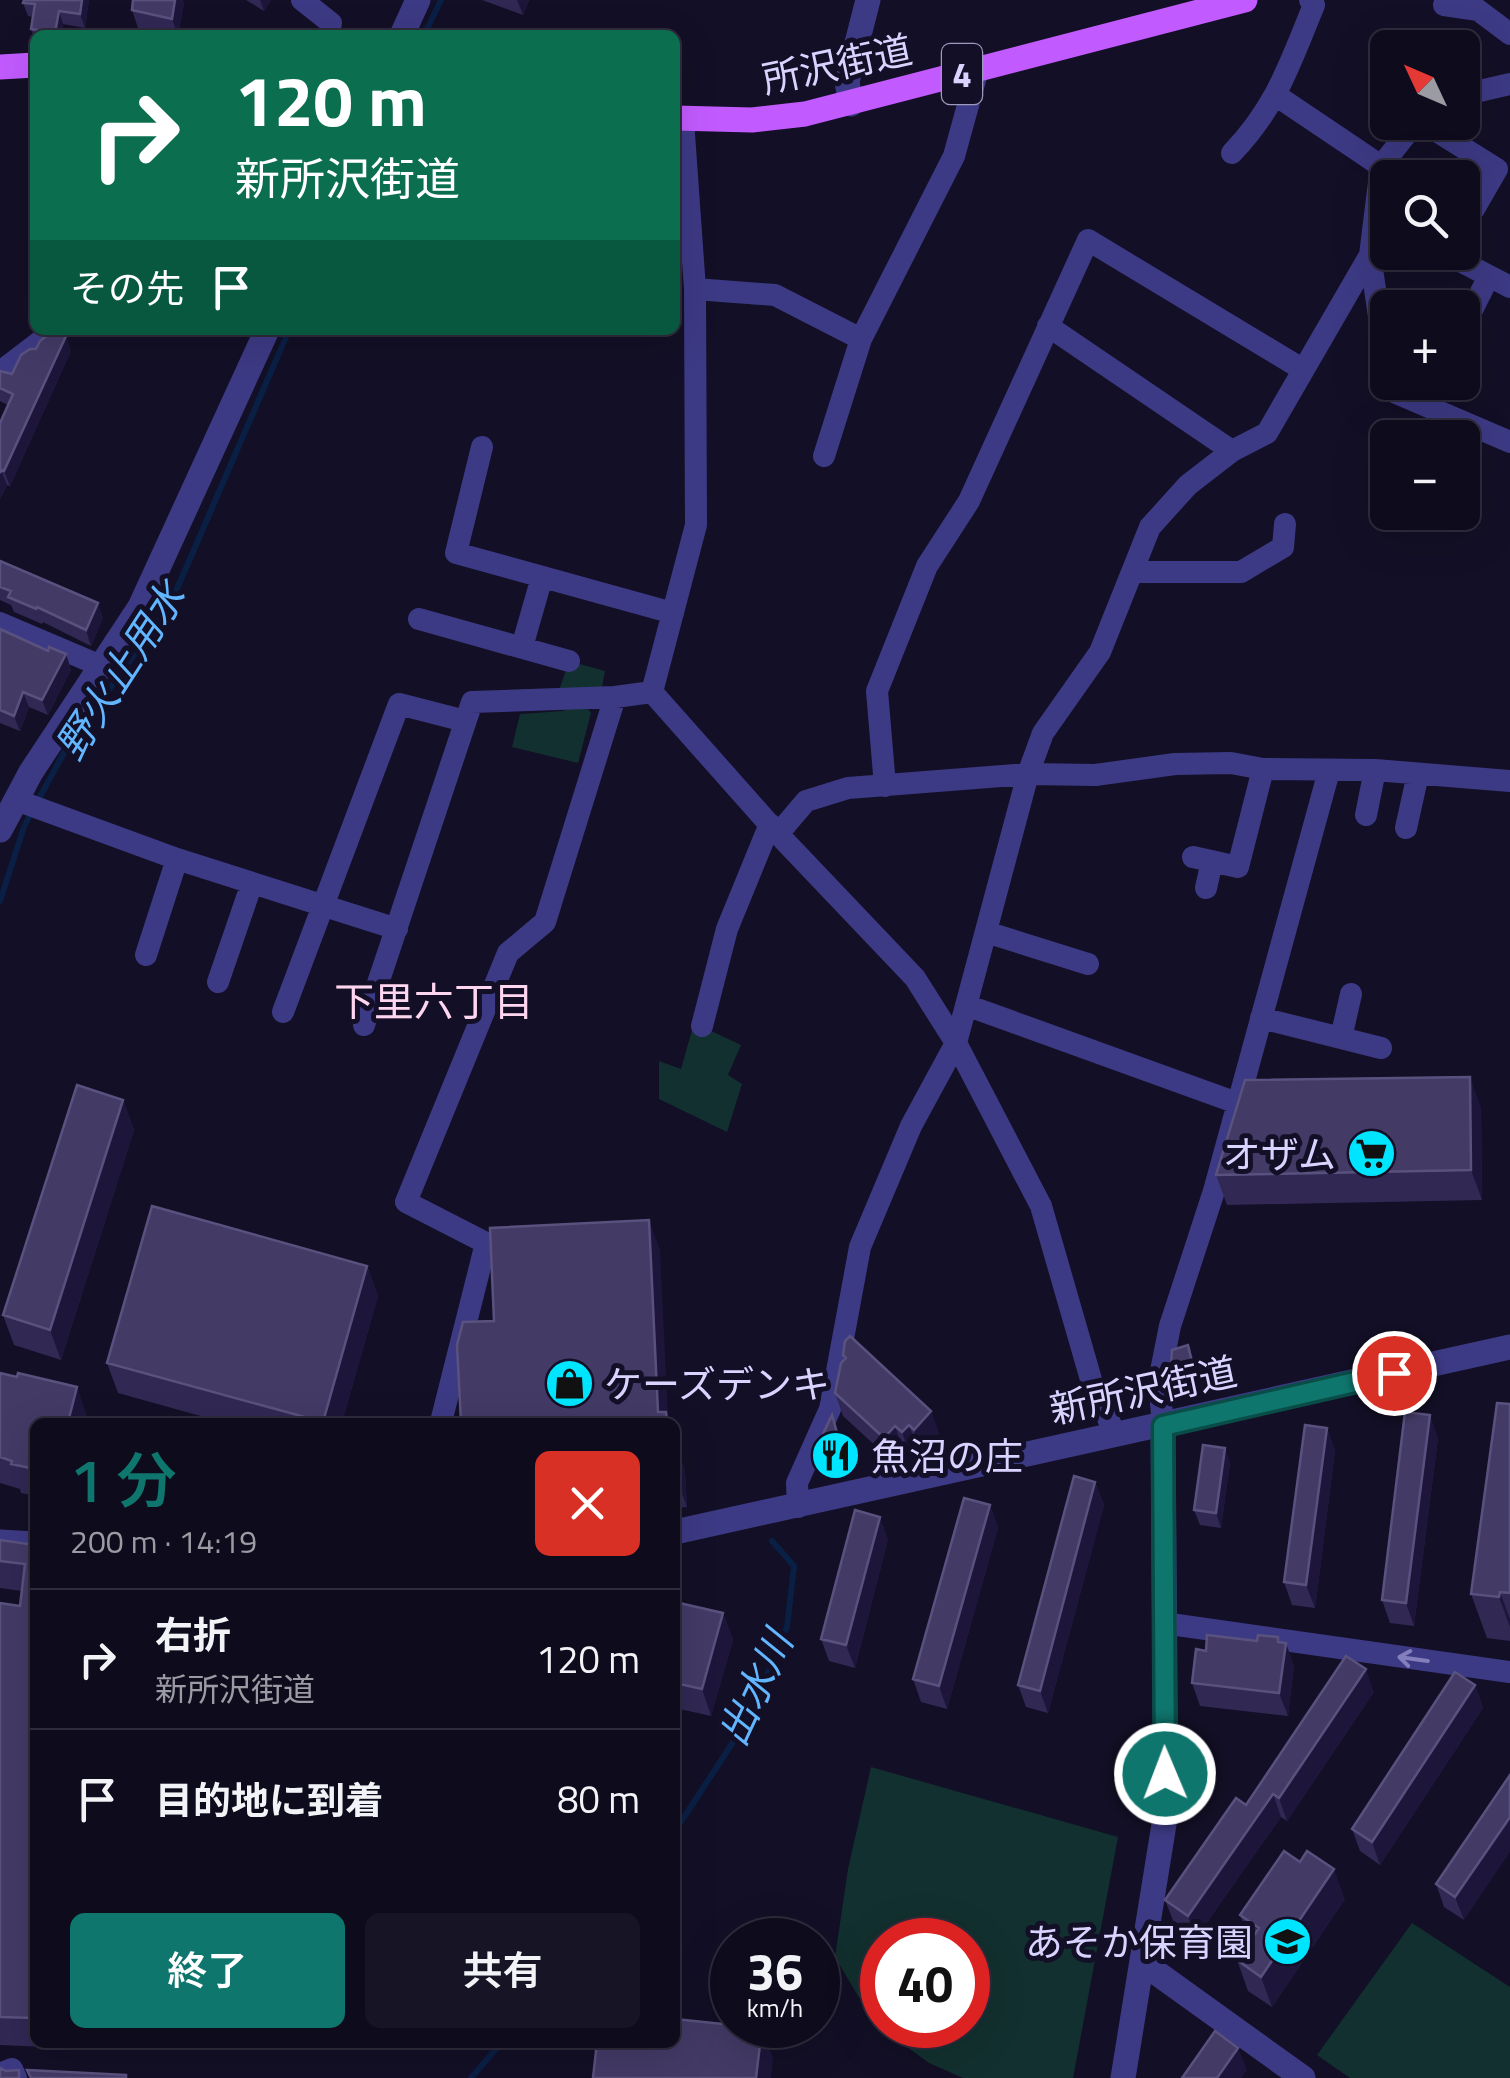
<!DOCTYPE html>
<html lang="ja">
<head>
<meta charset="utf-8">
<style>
	:root { --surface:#0e0b1c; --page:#171425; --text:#f1f3f6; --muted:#9b9ba3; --line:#2e2b3b; --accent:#0f766e }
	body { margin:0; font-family:"Titillium Web","Noto Sans JP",sans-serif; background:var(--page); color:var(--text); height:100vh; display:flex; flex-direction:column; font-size:38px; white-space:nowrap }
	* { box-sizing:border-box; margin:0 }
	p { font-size:32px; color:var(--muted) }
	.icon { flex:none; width:55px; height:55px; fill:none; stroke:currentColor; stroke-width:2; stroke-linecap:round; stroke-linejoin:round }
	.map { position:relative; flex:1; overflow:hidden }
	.sheet { position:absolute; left:30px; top:1418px; width:650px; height:630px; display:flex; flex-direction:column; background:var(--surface); border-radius:15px; box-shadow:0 10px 40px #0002,0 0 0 2px var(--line) }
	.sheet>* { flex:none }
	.banner { position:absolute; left:30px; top:30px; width:650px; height:305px; border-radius:15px; box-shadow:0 10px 40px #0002,0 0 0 2px var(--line); background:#0b6e4f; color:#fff; overflow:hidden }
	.needle { width:65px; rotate:314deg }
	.buttons { position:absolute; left:1370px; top:30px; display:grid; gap:20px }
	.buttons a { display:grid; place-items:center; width:110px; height:110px; border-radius:15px; background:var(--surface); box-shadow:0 10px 40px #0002,0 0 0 2px var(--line); font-size:50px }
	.speed { position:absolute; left:710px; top:1918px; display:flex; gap:20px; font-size:50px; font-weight:700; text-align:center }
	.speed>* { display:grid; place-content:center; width:130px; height:130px; border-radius:50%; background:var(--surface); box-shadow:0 10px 40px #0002,0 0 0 2px var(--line); line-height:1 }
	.speed small { font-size:25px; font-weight:400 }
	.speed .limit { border:15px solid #d22; background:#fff; color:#111 }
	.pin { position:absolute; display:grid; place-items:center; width:85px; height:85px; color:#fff; margin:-42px; border:5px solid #fff; border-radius:50%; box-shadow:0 2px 10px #0007 }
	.me { position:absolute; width:110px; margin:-55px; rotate:359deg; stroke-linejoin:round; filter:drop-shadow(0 0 8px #0008) }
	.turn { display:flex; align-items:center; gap:35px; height:210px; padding:0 40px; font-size:45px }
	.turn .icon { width:130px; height:130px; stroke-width:2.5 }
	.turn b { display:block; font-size:70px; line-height:85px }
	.then { display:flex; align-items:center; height:95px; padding:0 40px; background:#0003; gap:20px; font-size:38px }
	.round { display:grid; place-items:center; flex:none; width:105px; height:105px; border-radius:15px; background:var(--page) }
	.summary { display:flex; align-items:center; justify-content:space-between; height:170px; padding:0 40px }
	h1 { font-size:60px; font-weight:600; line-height:75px; color:var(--accent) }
	.primary-button { display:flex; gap:20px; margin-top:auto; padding:20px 40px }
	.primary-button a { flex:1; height:115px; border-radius:15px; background:var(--accent); color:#fff; font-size:40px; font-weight:600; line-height:115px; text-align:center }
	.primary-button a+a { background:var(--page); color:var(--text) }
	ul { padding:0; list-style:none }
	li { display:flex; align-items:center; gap:30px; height:140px; padding:0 40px; border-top:2px solid var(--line) }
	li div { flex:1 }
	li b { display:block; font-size:38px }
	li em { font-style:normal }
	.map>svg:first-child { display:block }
</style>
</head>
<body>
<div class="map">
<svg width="1510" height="2078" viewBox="0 0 1510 2078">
	<rect width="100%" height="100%" fill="#130f26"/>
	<path fill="#12302f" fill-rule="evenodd" d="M569 661 605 671 600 698 556 699Z
		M583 703 591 713 578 763 512 747 520 714 563 711Z
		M694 1023 741 1045 728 1075 742 1084 727 1132 659 1099V1061L681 1069Z
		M871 1767 1118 1837 1073 2078H963L929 2063 889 2034 858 1996 835 1957 848 1869ZM882 1940H968V2025H882Z
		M1412 1923 1510 1987V2078H1350L1317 2055Z"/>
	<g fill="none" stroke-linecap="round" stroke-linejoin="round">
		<path stroke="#0a1f44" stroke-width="6" d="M424 35 441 0
			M37 802 65 751 170 605 289 330
			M0 901 24 827 31 813
			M675 1831 750 1716 787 1627 794 1566 772 1541
			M471 2078 502 2042"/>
		<path stroke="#3d3a85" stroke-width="22" d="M302 0 331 23 329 35
			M1444 5 1478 10 1510 34
			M1462 95 1510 84
			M1277 96 1381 166
			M683 120 695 289 696 525 652 692 778 834 915 978 956 1043 1041 1206 1092 1383 1115 1434
			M1422 122 1497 169 1474 209
			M1232 153C1277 106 1290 63 1314 5L1310 0
			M1443 252 1510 287
			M695 289 775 295 861 339
			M1048 326 1232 451
			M1462 330 1489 276
			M0 372 55 330
			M1388 378 1370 255 1381 166 1416 122
			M1388 382 1389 390 1510 442
			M482 447 456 553 673 613
			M824 456 861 339 954 156 978 69
			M1133 572H1241L1283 547 1285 524
			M419 619 569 661
			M0 623 101 666
			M522 647 542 577
			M885 786 877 691 927 566 969 501 1088 240 1302 369
			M16 800 177 859 397 929
			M1366 815 1375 770
			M1406 828 1418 774
			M778 834 806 801 848 788 1028 774 1095 775 1175 764 1231 763 1263 769 1375 770 1510 781
			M1193 857 1238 867 1263 769
			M1206 888 1212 861
			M986 932 1088 964
			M146 955 177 859
			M218 982 252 883
			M966 1005 1237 1103
			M283 1012 399 704 465 721
			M1261 1018 1381 1048
			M364 1025 472 702 615 697 652 692
			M702 1026 727 929 770 824
			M1341 1038 1351 994
			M441 1422 486 1243 406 1202 508 953 545 922 615 697
			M1163 1425 1159 1381 1170 1326 1214 1191 1329 771
			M798 1507 797 1483 830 1409 860 1247 911 1126 956 1043 1028 774 1043 733 1100 652 1150 527 1188 485 1232 451 1267 433 1370 255
			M1163 1623 1510 1672
			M0 2074 12 2069 16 2078"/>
		<path stroke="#3d3a85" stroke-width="25" d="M402 35 418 0
			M851 104 847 82 868 0
			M0 830 31 772 140 607 267 330
			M675 1532 1510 1347
			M0 1542 35 1544
			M1143 1963 1303 2078
			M1123 2078 1166 1812 1163 1425"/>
		<path stroke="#c25bff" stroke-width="25" d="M0 67 35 65
			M675 118 752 120 805 114 1245 0"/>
	</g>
	<path fill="#312854" d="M89 0 85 28 63 24 62 35H35V40L31 29 33 17 28 16 23 3Z
		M246 0H271L264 11Z
		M482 0H529L523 15Z
		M184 3 178 35 138 28 132 10Z
		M71 351 10 486 7 485 0 499V423L8 405 0 401V371L12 374Z
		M0 561 103 618 91 646 43 622 42 624 14 612 11 605 0 600Z
		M0 629 48 651 66 654 71 670 48 715 29 707 20 731 0 723Z
		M123 1100 134 1130 61 1360 14 1345 3 1315Z
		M1481 1107 1482 1200 1227 1205 1216 1175Z
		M367 1266 378 1296 342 1422H222L118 1393 107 1363Z
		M1188 1345 1194 1360 1201 1391 1175 1396 1170 1380Z
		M843 1355 931 1411 939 1434 922 1452 917 1447 910 1455 903 1449 892 1461 843 1416 835 1393 845 1359Z
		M0 1373 87 1416 86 1422H35V1496L21 1493 20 1489 0 1483Z
		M1510 1404V1641L1487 1638 1471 1594Z
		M1327 1428 1335 1451 1315 1608 1292 1605 1284 1582Z
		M837 1430 848 1469 833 1473 827 1457Z
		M675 1435 678 1450 685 1471 687 1507 675 1508Z
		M1438 1438 1414 1626 1390 1623 1382 1600Z
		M1225 1448 1230 1463 1221 1528 1200 1525 1194 1510Z
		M1095 1482 1104 1505 1048 1713 1026 1707 1018 1685Z
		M990 1505 998 1528 947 1709 921 1702 913 1679Z
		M888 1539 855 1668 829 1661 821 1639Z
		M0 1540 35 1545V2042H110V2050L0 2045V1603L20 1606 22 1591 0 1588Z
		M675 1602 723 1613 733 1640 711 1716 675 1708Z
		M1257 1641 1280 1642 1294 1666 1288 1716 1200 1706 1192 1683 1206 1651Z
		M1475 1685 1483 1708 1380 1865 1360 1851 1352 1829Z
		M1374 1692 1287 1821 1281 1817 1196 1938 1174 1923 1165 1900 1246 1805Z
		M1510 1775 1464 1920 1444 1907 1436 1884Z
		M1345 1899 1272 2007 1248 1991 1237 1960 1250 1941 1240 1915Z"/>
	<path fill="#1d163a" d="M82 0H89L85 28 80 14Z
		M175 0H183L184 3 178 35 172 19Z
		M260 0H271L264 11Z
		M517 0H529L523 15Z
		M59 11 63 24 62 35H56Z
		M66 336 71 351 10 486 4 471Z
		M1 470 7 485 0 499V473Z
		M98 603 103 618 91 646 86 630Z
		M66 654 71 670 48 715 42 700Z
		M23 692 29 707 20 731 14 716Z
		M1470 1077 1481 1107 1482 1200 1471 1170Z
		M123 1100 134 1130 61 1360 50 1330Z
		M649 1220 660 1250 668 1417 670 1422H662L658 1412Z
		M367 1266 378 1296 342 1422H323Z
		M1188 1345 1194 1360 1201 1391 1195 1375Z
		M77 1387 87 1416 86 1422H68Z
		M931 1411 939 1434 922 1452 914 1430Z
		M1430 1415 1438 1438 1414 1626 1406 1603Z
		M909 1425 917 1447 910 1455 902 1432Z
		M895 1426 903 1449 892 1461 884 1438Z
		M1327 1428 1335 1451 1315 1608 1306 1585Z
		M675 1435 678 1450 685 1471 687 1507 676 1477Z
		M1225 1448 1230 1463 1221 1528 1216 1513Z
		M1095 1482 1104 1505 1048 1713 1040 1691Z
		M990 1505 998 1528 947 1709 939 1686Z
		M880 1517 888 1539 855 1668 846 1645Z
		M1500 1592 1510 1619V1627L1499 1597Z
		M723 1613 733 1640 711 1716 702 1689Z
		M1278 1637 1284 1654 1286 1643 1294 1666 1288 1716 1279 1693Z
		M1366 1669 1374 1692 1287 1821 1279 1798Z
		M1475 1685 1483 1708 1380 1865 1372 1842Z
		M1273 1794 1281 1817 1196 1938 1188 1916Z
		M1510 1817V1852L1464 1920 1455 1897Z
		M1334 1869 1345 1899 1272 2007 1261 1977Z
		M762 2028 773 2058 771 2078H756Z
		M1238 2048 1247 2070 1241 2078H1217Z"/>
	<path fill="#433a66" stroke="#5a527e" stroke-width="2.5" d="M24 0H82L80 14 59 11 55 33 31 29 35 4 23 3Z
		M133 0H175L172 19 132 10Z
		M54 330 66 336 4 471 1 470 0 473V423L13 394 0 388V371L12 374 21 355 30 349H36L40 341Z
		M0 561 98 603 86 630 37 607 36 609 8 597 11 591 0 587Z
		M0 629 48 651 49 647 66 654 42 700 23 692 14 716 0 710Z
		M1470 1077 1471 1170 1216 1175 1245 1080Z
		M77 1085 123 1100 50 1330 3 1315Z
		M152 1206 367 1266 323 1422 107 1363Z
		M649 1220 658 1412H666L667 1422H461L457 1345 463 1322 494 1321 490 1228Z
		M850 1336 931 1411 914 1430 909 1425 902 1432 895 1426 884 1438 835 1393 841 1363 846 1358 843 1355 845 1341Z
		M1188 1345 1195 1375 1170 1380 1172 1350Z
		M0 1373 17 1377 18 1373 77 1387 68 1422H35V1469L11 1464 12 1461 0 1457Z
		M1497 1403 1510 1404V1593L1500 1592 1499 1597 1471 1594Z
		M1405 1412 1430 1415 1406 1603 1382 1600Z
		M832 1415 843 1454 827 1457 823 1434Z
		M1305 1425 1327 1428 1306 1585 1284 1582Z
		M1203 1445 1225 1448 1216 1513 1194 1510Z
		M1074 1476 1095 1482 1040 1691 1018 1685Z
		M964 1498 990 1505 939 1686 913 1679Z
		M855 1510 880 1517 846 1645 821 1639Z
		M0 1540 35 1545V2018L0 2017V1603L20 1606 25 1564 0 1561Z
		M675 1602 723 1613 702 1689 675 1683Z
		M1207 1635 1257 1641 1258 1635 1278 1637V1642L1286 1643 1279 1693 1192 1683 1196 1649 1206 1651Z
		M1346 1656 1366 1669 1279 1798 1273 1794 1188 1916 1165 1900 1236 1798 1246 1805Z
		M1455 1672 1475 1685 1372 1842 1352 1829Z
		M1510 1775V1817L1455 1897 1436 1884Z
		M1284 1851 1300 1862 1307 1851 1334 1869 1261 1977 1237 1960 1259 1928 1240 1915Z
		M675 2019 762 2028 756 2078H593L597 2042H675Z
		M1215 2031 1238 2048 1217 2078H1182Z
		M0 2068 6 2071 19 2070V2078H0Z
		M27 2070 126 2075V2078H31Z"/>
	<defs><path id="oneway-shaft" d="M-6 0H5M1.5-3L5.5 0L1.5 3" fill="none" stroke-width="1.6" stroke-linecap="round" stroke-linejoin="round" transform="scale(2.5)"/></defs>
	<use stroke="#837fbc" href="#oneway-shaft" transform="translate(1413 1659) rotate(-172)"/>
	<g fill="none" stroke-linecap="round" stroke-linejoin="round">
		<defs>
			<path id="route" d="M1165 1774 1163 1426 1394 1373"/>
		</defs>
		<use href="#route" stroke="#0a4d48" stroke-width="25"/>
		<use href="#route" stroke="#0f766e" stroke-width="18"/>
	</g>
	<defs>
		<symbol id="supermarket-disc" viewBox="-11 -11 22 22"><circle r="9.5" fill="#00e5ff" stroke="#130f26"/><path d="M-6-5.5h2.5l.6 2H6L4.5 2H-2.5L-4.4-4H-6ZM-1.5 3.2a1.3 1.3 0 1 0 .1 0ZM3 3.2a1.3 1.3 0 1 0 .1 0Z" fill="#111"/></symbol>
		<symbol id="shop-disc" viewBox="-11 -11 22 22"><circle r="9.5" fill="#00e5ff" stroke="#130f26"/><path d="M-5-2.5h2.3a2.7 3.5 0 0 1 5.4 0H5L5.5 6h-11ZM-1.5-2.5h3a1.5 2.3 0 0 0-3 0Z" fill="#111"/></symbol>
		<symbol id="restaurant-disc" viewBox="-11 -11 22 22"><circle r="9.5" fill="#00e5ff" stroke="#130f26"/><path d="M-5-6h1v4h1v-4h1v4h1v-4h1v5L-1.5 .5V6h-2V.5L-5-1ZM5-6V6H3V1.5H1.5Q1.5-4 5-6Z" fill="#111"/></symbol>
		<symbol id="school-disc" viewBox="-11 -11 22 22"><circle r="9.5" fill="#00e5ff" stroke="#130f26"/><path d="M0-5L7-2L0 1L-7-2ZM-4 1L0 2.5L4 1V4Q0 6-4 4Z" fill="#111"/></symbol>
	</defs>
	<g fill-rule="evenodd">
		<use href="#supermarket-disc" x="1344" y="1126" width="55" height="55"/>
		<use href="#shop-disc" x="542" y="1356" width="55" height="55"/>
		<use href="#restaurant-disc" x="808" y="1428" width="55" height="55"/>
		<use href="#school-disc" x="1260" y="1914" width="55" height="55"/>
	</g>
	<g text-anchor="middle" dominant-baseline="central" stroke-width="10" stroke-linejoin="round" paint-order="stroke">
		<rect fill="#130f26" stroke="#9e99be" stroke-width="2.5" x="942" y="44" width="40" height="60" rx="8"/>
		<g font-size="35" font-weight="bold" fill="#d9d4ff">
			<text x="962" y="74">4</text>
		</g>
		<g font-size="38" fill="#d9d4ff" stroke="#130f26">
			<text transform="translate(837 64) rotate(-12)">所沢街道</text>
			<text transform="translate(1143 1390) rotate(-12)">新所沢街道</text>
		</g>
		<g font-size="38" fill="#d9d4ff" stroke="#130f26" text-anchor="end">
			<text x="1336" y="1154">オザム</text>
			<text x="604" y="1384" text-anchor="start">ケーズデンキ</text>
			<text x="871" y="1456" text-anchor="start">魚沼の庄</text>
			<text x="1253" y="1942">あそか保育園</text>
		</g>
		<g font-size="40" font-style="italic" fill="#62b6ff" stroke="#130f26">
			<text transform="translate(120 671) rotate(-57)">野火止用水</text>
			<text transform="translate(755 1688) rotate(-65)">出水川</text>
		</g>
		<g font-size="40" fill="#ffd6f0" stroke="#130f26">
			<text x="434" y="1001">下里六丁目</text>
		</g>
	</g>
</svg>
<div class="buttons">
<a><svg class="needle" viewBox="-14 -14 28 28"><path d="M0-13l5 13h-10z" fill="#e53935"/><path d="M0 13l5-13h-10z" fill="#9b9ba3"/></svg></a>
<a><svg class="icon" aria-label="search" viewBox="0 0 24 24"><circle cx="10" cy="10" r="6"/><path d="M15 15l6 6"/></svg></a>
<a>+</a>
<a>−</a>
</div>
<div class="speed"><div>36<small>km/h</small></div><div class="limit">40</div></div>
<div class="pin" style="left:1394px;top:1373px;background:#d93025"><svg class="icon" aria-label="arrive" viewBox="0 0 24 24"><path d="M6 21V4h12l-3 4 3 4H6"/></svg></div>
<svg class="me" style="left:1165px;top:1774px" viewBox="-20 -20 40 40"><circle r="17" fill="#0f766e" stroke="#fff" stroke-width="3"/><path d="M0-11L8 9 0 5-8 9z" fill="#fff"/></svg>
<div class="banner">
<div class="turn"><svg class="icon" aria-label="right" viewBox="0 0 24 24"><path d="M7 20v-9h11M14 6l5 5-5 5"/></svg><div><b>120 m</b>新所沢街道</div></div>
<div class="then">その先<svg class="icon" aria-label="arrive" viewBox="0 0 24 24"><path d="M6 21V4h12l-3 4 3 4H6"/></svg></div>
</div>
<section class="sheet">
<div class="summary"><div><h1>1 分</h1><p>200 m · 14:19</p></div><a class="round" style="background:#d93025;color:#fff"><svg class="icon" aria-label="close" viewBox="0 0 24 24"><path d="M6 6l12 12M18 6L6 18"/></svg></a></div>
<ul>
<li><svg class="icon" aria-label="right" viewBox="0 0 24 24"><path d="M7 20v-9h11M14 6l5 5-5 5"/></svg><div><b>右折</b><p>新所沢街道</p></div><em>120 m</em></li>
<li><svg class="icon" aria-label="arrive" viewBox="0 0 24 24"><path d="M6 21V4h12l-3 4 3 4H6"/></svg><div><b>目的地に到着</b></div><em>80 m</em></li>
</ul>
<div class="primary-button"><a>終了</a><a>共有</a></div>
</section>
</div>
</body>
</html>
